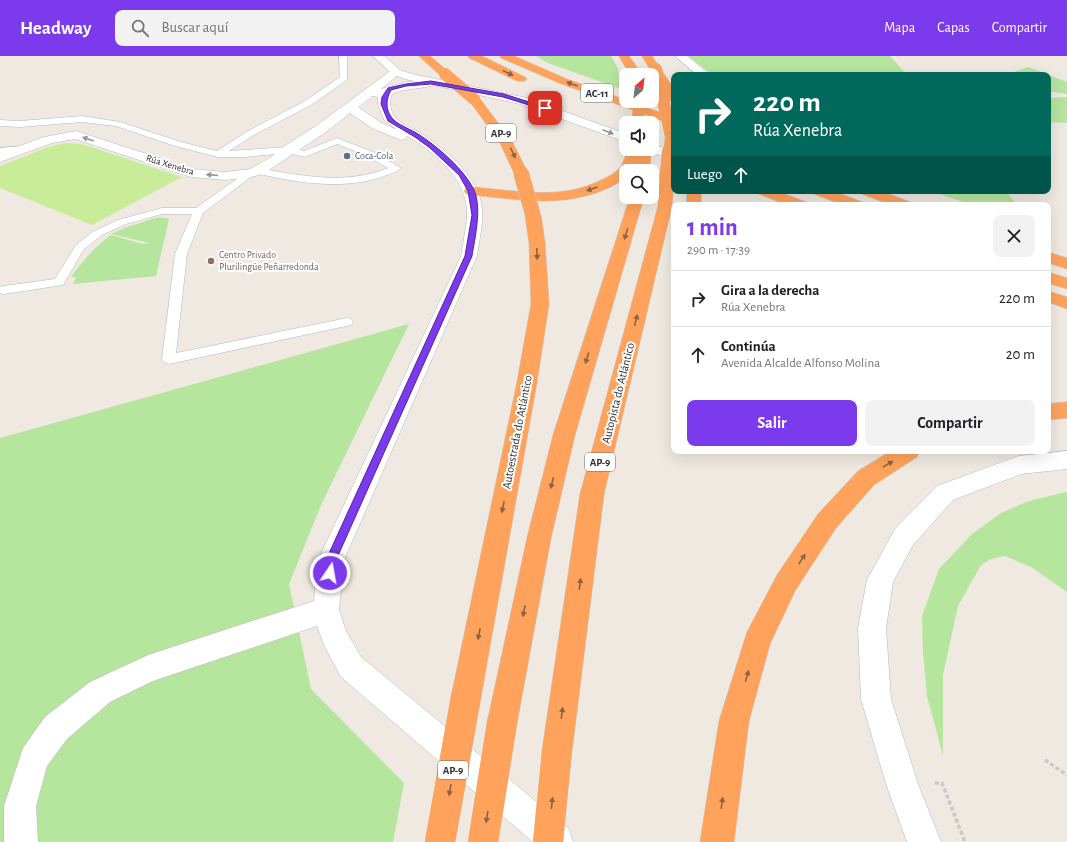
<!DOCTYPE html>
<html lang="es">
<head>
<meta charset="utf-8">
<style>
	:root { --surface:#fff; --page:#f2f2f2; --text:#202124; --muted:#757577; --line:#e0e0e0; --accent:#7c3aed }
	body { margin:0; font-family:"Alegreya Sans",sans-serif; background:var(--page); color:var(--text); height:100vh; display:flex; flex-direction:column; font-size:15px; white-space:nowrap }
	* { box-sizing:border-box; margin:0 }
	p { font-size:13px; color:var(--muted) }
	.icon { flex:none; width:22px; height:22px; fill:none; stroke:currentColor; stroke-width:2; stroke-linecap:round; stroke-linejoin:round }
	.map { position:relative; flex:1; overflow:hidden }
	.details { position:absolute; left:671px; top:146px; width:380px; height:252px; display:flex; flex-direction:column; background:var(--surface); border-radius:8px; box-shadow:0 4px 16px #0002 }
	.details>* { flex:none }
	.guide { position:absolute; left:671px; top:16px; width:380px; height:122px; border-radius:8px; box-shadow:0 4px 16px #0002; background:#00695c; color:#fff; overflow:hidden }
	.needle { width:26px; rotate:28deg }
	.buttons { position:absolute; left:619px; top:12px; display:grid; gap:8px }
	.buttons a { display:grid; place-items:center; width:40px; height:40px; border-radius:8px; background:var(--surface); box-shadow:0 4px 16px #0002; font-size:20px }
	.pin { position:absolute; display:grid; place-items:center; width:34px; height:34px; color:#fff; margin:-17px; border-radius:8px; box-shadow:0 2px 6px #0006 }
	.me { position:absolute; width:44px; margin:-22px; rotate:12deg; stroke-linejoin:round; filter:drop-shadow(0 0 3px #0008) }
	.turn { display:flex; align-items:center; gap:14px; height:84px; padding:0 16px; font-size:18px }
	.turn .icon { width:52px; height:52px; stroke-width:2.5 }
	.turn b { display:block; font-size:28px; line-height:34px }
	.then { display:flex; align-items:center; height:38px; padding:0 16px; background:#0003; gap:8px; font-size:15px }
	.round { display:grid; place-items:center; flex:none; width:42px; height:42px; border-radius:8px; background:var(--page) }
	.head { display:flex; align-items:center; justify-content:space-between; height:68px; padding:0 16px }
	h1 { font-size:24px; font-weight:700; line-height:30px; color:var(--accent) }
	.cta { display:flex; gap:8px; margin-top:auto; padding:8px 16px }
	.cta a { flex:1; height:46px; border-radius:8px; background:var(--accent); color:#fff; font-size:16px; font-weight:700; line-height:46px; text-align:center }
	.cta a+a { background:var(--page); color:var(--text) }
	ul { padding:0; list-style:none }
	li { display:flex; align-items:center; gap:12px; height:56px; padding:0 16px; border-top:1px solid var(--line) }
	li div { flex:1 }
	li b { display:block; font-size:15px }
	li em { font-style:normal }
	header { display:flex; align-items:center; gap:24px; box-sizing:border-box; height:56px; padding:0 20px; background:var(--accent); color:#fff }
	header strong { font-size:19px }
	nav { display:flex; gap:22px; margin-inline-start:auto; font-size:14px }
	.search { width:280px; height:36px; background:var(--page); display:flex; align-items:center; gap:10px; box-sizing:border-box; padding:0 14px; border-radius:8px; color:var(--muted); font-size:15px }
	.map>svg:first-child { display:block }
</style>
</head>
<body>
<header>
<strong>Headway</strong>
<div class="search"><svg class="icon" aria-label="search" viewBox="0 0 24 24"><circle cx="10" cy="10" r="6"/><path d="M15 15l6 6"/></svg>Buscar aquí</div>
<nav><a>Mapa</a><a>Capas</a><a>Compartir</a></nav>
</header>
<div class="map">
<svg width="1067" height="786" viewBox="0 0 1067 786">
	<rect width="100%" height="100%" fill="#efe9e1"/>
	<path fill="#b6e59e" d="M536 0H611L618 12 621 33 548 7Z
		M688 0H890L907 19H713Z
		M1028 11 1067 26V38L1048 35V19L1008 18Z
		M1067 41V67L1048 66V42Z
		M931 135H1006L1017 149H972Z
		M159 161 169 163 156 220 73 228 76 221H71C83 205 94 191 111 179L143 188 149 187 111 178 127 171Z
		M409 268 322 447 289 528 311 633 404 727 393 786H0V382Z
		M1067 436V536L1031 511 1005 500 991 503 981 509 958 550 943 619V700L927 640 923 596 922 560 939 513 972 478 1001 457 1029 445Z"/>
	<path fill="#c9ec9a" d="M66 87 82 88 182 121 92 169 0 132V110L51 90Z"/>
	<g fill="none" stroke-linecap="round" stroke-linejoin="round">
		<defs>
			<path id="lane" d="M339 0H347V24L311 49 254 79 229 95 288 91 304 95 337 82 373 96 401 112C397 116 392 117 387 119 347 135 296 127 256 117L203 157 187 198 176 297 347 262 351 263 353 266 351 269 169 308 164 306 162 303 175 198 192 158H162L126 168 102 179 84 193 63 229 4 238 0 237V231L4 230 55 223 76 189 94 175 118 164 162 152H196L248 115H253L258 112C301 120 347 129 388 112L367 100 337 88 305 101 288 97 244 101H218L175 90 116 70 82 66 20 71 0 70V64L20 65 82 60 120 66 181 86 217 95 248 75 305 45 340 21Z
				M24 90 29 93 27 95 0 98V92Z"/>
			<path id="street" d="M675 0H687L710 19H697Z
				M393 15 399 18 381 33 406 26 431 24 435 25 437 27 435 29C421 33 407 32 393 37 388 44 390 56 396 62 402 69 414 73 422 78 443 92 466 111 477 134 487 154 480 179 477 200L344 504 339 554 346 575 361 601 569 773 573 786H533L341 621 324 589 317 570 153 625 110 646 67 683 47 710 36 750 38 786H4V750L23 692 45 661 90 626 148 599 314 545 318 504 461 200C463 187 466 173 467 160 469 125 435 96 407 80L406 83 401 84 372 72 350 57 326 76 263 118 251 121 225 124 191 121 75 83 52 87 0 106V97L44 81 76 75 193 113 225 116 250 113 271 101 283 91 316 70 389 16ZM372 40 378 41V48L384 64 397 74 380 66 358 51Z
				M1067 395V413L1021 418 953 444 913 489 893 526 886 572 891 643 918 728 941 786H907L886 728 861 643 858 572 867 524 895 473 937 430 1019 400Z"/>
			<path id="secondary" d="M373 0H384L400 14 412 18 527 42 626 78V86L520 48 405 23 392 18Z
				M652 88 674 95V104L647 95 646 93H652Z"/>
			<path id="highway" d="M419 0H430L451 18 449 20H441Z
				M468 0H482L525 21 527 23 525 25H517L469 2Z
				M500 0H514L567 23 626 44V45L674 61V69L559 27 501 2Z
				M619 0H629L639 14 640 19H628L627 14Z
				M642 0H652L674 33V46L670 45Z
				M474 39 478 40 513 87 528 117 526 120 521 121 516 120 514 117 500 87 468 43 470 40Z
				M627 93H651L650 115H636L637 106 631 115H626V121C618 128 607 133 596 137 552 151 516 143 471 139L466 138 464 135 466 132 471 131C515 134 560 145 601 124 608 121 616 117 621 110 624 105 626 99 627 93Z
				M667 118 672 119 674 122 672 150 604 438 572 695 568 706 557 710 546 706 542 695 580 438 658 150 660 122 662 119Z
				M687 135H701V149H687Z
				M757 135H777L806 146 808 149H787L759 138Z
				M812 135H833L862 146 864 149H843L814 138Z
				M860 135H881L910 146 912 149H891L862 138Z
				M630 141H644L575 379 551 482 517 667 513 678 502 682 491 678 487 667 527 482 553 379Z
				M533 154 538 156 541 159 545 187 549 248 537 326 481 641 476 651 466 656 456 651 451 641 517 326 531 248 529 187 525 159 528 156Z
				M1048 196 1067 202V213L1048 207Z
				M1048 216 1067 222V233L1048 227Z
				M1048 235 1067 241V253L1048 246Z
				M1067 346V362L1048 364V348Z
				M891 395H920L917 401 874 429 836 472 795 535 770 588 749 665 734 786H700L719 665 747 576 777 519 818 458 858 415Z"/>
		</defs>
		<use href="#lane" stroke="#b4b7c1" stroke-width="1"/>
		<use href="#street" stroke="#b4b7c1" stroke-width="1"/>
		<use href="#secondary" stroke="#b4b7c1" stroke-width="1"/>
		<use href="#highway" stroke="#c9c9c9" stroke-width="1"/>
		<path stroke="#c9c9c9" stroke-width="3.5" stroke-dasharray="4 2.5" stroke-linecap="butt" d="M1045 704 1067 719
			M935 727H942L965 786"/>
		<use href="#lane" fill="#fff" fill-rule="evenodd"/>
		<use href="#street" fill="#fff" fill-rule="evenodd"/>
		<use href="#secondary" fill="#fff" fill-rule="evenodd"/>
		<use href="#highway" fill="#ffa35c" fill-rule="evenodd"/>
		<defs>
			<path id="highway-bridge-far2" d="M656 13 671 80 670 95
				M445 18 474 43
				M637 67 640 48"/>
			<path id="highway-bridge-far1" d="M521 117 533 159
				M667 122 670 94"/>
			<path id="highway-bridge" d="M440 786 466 641
				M483 786 502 667
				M548 786 557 695"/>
		</defs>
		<use href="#highway-bridge-far2" stroke="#c9c9c9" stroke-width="12" stroke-linecap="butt"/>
		<use href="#highway-bridge-far1" stroke="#c9c9c9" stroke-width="16" stroke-linecap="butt"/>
		<use href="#highway-bridge" stroke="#c9c9c9" stroke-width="30" stroke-linecap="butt"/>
		<use href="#highway-bridge-far2" stroke="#ffa35c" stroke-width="12"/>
		<use href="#highway-bridge-far1" stroke="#ffa35c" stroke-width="15"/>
		<use href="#highway-bridge" stroke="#ffa35c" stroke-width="30"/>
	</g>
	<defs><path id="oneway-solid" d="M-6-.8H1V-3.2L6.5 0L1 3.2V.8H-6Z"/></defs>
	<g fill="#8c6343">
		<use href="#oneway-solid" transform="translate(508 17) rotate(26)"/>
		<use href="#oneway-solid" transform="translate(572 28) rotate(-160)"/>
		<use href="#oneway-solid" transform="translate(513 97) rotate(64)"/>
		<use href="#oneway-solid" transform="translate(592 133) rotate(161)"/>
		<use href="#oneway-solid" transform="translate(626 178) rotate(107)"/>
		<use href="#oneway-solid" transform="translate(537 198) rotate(87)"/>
		<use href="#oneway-solid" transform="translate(636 264) rotate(-76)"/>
		<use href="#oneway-solid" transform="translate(587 302) rotate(107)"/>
		<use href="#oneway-solid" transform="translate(888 408) rotate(-31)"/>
		<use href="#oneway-solid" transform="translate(552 427) rotate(104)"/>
		<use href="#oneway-solid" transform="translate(503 451) rotate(101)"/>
		<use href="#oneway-solid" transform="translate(802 503) rotate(-57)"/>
		<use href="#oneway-solid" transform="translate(580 528) rotate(-82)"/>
		<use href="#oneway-solid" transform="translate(524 555) rotate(101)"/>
		<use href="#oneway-solid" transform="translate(479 578) rotate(101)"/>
		<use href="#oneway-solid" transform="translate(747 620) rotate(-74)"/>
		<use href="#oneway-solid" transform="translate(562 657) rotate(-82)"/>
		<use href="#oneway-solid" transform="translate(450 734) rotate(100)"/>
		<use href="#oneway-solid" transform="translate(552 747) rotate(-84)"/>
		<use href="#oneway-solid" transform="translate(722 747) rotate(-82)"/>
		<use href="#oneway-solid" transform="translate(487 761) rotate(99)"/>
	</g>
	<g fill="#969696">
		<use href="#oneway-solid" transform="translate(608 76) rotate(21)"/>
		<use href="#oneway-solid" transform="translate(88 83) rotate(-162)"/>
		<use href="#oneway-solid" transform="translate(212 119) rotate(-175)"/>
	</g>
	<path fill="#7c3aed" stroke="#51269a" d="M431 25 504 38 548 52 545 54 503 41 431 28 406 30 391 34C386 43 385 53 392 62 396 68 412 74 418 78 437 90 464 113 474 134 482 152 475 181 472 200L336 504 333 520 330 521 326 520 324 517 326 504 465 200 472 159 468 135 459 119 430 92 415 81 388 65 381 48 382 41 388 32 406 28Z"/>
	<circle fill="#5c6f8a" stroke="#fff" stroke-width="1.5" cx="347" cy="100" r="4"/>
	<circle fill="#8d6e63" stroke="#fff" stroke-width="1.5" cx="211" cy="205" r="4"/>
	<g text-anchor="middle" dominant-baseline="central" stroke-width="4" stroke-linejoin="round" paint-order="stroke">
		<g font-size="10" fill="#4e5e75" stroke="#fff" text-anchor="start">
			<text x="355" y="100">Coca-Cola</text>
		</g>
		<g font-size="10" fill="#2e2e2e" stroke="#fff">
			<text transform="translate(170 109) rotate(17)">Rúa Xenebra</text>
		</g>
		<g font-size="10" fill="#785e54" stroke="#fff" text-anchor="start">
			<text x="219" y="199">Centro Privado<tspan x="219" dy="12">Plurilingüe Peñarredonda</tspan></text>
		</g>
		<g fill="#fff" stroke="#6d6d6d" stroke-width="1">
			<rect x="581" y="28" width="32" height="18" rx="3"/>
			<rect x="486" y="68" width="30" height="18" rx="3"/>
			<rect x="585" y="397" width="30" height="18" rx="3"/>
			<rect x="438" y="705" width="30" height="18" rx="3"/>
		</g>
		<g font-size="11" font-weight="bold" fill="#2e2e2e">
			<text x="597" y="37">AC-11</text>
			<text x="501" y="77">AP-9</text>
			<text x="600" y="406">AP-9</text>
			<text x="453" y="714">AP-9</text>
		</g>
		<g font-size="12" fill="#2e2e2e" stroke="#fff">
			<text transform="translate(618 337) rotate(-76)">Autopista do Atlántico</text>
			<text transform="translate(517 376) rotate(-79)">Autoestrada do Atlántico</text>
		</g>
	</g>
</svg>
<div class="buttons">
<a><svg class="needle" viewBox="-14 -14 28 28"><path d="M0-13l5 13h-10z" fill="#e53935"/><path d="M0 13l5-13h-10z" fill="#757577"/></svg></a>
<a><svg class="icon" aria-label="sound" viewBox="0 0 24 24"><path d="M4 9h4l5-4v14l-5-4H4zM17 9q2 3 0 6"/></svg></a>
<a><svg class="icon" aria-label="search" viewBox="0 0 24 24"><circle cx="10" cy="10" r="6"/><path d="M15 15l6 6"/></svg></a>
</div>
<div class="pin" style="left:545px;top:52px;background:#d93025"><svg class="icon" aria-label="arrive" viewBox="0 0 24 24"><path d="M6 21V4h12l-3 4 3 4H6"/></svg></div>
<svg class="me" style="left:330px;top:517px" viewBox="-20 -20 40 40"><circle r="17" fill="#7c3aed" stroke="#fff" stroke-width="3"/><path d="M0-11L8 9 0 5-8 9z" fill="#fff"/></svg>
<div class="guide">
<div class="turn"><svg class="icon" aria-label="right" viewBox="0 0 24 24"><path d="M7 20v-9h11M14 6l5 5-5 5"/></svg><div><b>220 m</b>Rúa Xenebra</div></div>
<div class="then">Luego<svg class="icon" aria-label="ahead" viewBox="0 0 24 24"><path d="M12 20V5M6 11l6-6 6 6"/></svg></div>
</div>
<section class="details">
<div class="head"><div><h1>1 min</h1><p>290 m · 17:39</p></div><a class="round"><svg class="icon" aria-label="close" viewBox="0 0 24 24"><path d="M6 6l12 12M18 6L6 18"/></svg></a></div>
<ul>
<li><svg class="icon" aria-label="right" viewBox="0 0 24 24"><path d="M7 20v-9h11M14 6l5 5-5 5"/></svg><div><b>Gira a la derecha</b><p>Rúa Xenebra</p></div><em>220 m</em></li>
<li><svg class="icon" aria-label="ahead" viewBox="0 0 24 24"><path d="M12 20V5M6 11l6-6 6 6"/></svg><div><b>Continúa</b><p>Avenida Alcalde Alfonso Molina</p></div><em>20 m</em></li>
</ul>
<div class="cta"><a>Salir</a><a>Compartir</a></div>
</section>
</div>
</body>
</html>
